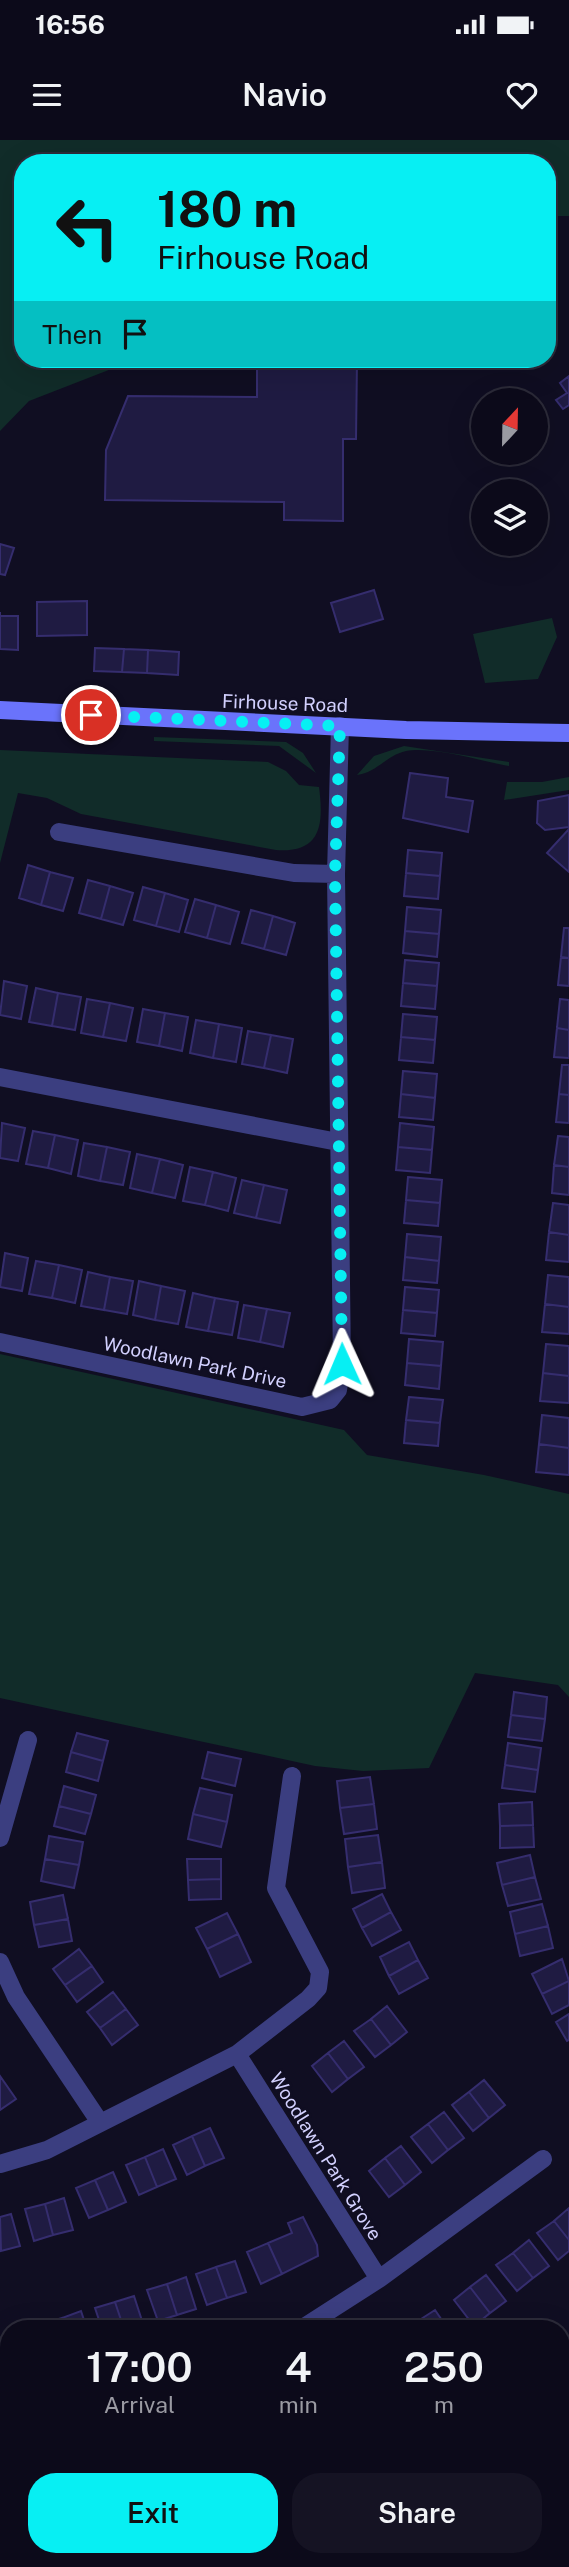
<!DOCTYPE html>
<html lang="en">
<head>
<meta charset="utf-8">
<style>
	:root { --surface:#0c0a1a; --page:#151323; --text:#f1f3f6; --muted:#9a9aa2; --line:#2c2b39; --accent:#07eff3 }
	body { margin:0; font-family:"Public Sans",sans-serif; background:var(--page); color:var(--text); height:100vh; display:flex; flex-direction:column; font-size:26px; white-space:nowrap }
	* { box-sizing:border-box; margin:0 }
	p { font-size:23px; color:var(--muted) }
	.icon { flex:none; width:38px; height:38px; fill:none; stroke:currentColor; stroke-width:2; stroke-linecap:round; stroke-linejoin:round }
	.map { position:relative; flex:1; overflow:hidden }
	.sheet { position:absolute; left:0px; top:2180px; width:570px; height:247px; display:flex; flex-direction:column; background:var(--surface); border-radius:28px 28px 0 0; box-shadow:0 7px 28px #0002,0 0 0 2px var(--line) }
	.sheet>* { flex:none }
	.guide { position:absolute; left:14px; top:14px; width:542px; height:214px; border-radius:28px; box-shadow:0 7px 28px #0002,0 0 0 2px var(--line); background:#07eff3; color:#111; overflow:hidden }
	.needle { width:46px; rotate:22deg }
	.fabs { position:absolute; left:471px; top:248px; display:grid; gap:14px }
	.fabs a { display:grid; place-items:center; width:77px; height:77px; border-radius:50%; background:var(--surface); box-shadow:0 7px 28px #0002,0 0 0 2px var(--line); font-size:35px }
	.pin { position:absolute; display:grid; place-items:center; width:60px; height:60px; color:#fff; margin:-30px; border:4px solid #fff; border-radius:50%; box-shadow:0 2px 7px #0007 }
	.me { position:absolute; width:77px; margin:-38px; rotate:359deg; stroke-linejoin:round; filter:drop-shadow(0 0 5px #0008) }
	.turn { display:flex; align-items:center; gap:24px; height:147px; padding:0 28px; font-size:32px }
	.turn .icon { width:91px; height:91px; stroke-width:2.5 }
	.turn b { display:block; font-size:49px; line-height:60px }
	.then { display:flex; align-items:center; height:66px; padding:0 28px; background:#0003; gap:14px; font-size:26px }
	.eta { display:flex; justify-content:space-evenly; align-items:center; height:119px; text-align:center }
	.eta b { font-size:42px; font-weight:600; line-height:49px }
	.primary-button { display:flex; gap:14px; margin-top:auto; padding:14px 28px }
	.primary-button a { flex:1; height:80px; border-radius:28px; background:var(--accent); color:#111; font-size:28px; font-weight:600; line-height:80px; text-align:center }
	.primary-button a+a { background:var(--page); color:var(--text) }
	.status { display:flex; justify-content:space-between; align-items:center; height:49px; padding:0 35px; background:var(--surface); direction:ltr }
	.status svg { height:19px; fill:currentColor }
	header { display:flex; justify-content:space-between; align-items:center; height:91px; padding:0 28px; background:var(--surface); font-size:32px; font-weight:600 }
	.map>svg:first-child { display:block }
</style>
</head>
<body>
<div class="status"><b>16:56</b><svg viewBox="0 0 49 12"><path d="M0 12V9h3v3zM5 12V6h3v6zM10 12V3h3v9zM15 12V0h3v12zM26 1h20v11H26zM47 4h2v5h-2z"/></svg></div>
<header><svg class="icon" aria-label="menu" viewBox="0 0 24 24"><path d="M4 6h16M4 12h16M4 18h16"/></svg>Navio<svg class="icon" aria-label="heart" viewBox="0 0 24 24"><path d="M12 20l-8-8c-3-5 5-10 8-4 3-6 11-1 8 4z"/></svg></header>
<div class="map">
<svg width="569" height="2427" viewBox="0 0 569 2427">
	<rect width="100%" height="100%" fill="#100e22"/>
	<path fill="#112c29" d="M0 0H569V76H548V23H23V219H137L29 261 0 291Z
		M552 478 557 497 538 539 485 543 473 494Z
		M154 597 286 602 303 613 316 633 279 606 154 601Z
		M404 606 509 622V626C481 621 433 606 406 611 387 615 376 633 357 635L374 616Z
		M0 610 268 622 286 631 299 645 319 647C324 685 321 713 276 710L81 674 47 658 18 653 0 723Z
		M569 637V650L504 660 507 642H542Z
		M0 1214 344 1290 367 1315 484 1335 569 1354V1557L558 1545 475 1533 429 1628 363 1631 315 1626 0 1558Z
		M0 2330 9 2341V2418L69 2419 75 2427H0Z"/>
	<path fill="#1f1b42" stroke="#352d6e" stroke-width="2" d="M257 219 357 220 356 299H343V381L284 380V362L105 360 106 310 128 256 257 257Z
		M569 236V265L563 269 556 260 567 253 560 243Z
		M0 404 14 408 5 435 0 434Z
		M374 450 383 479 340 492 331 463Z
		M87 461V495L37 496V462Z
		M0 472V476H18V510L0 509Z
		M95 508 124 509 122 532 94 531Z
		M124 509 148 510 147 533 122 532Z
		M148 510 179 512 178 535 147 533Z
		M410 633 448 638 446 657 473 661 468 692 403 678Z
		M569 655V687L545 690 537 683 538 661Z
		M569 689V732L547 713Z
		M408 710 442 713 440 736 406 733Z
		M28 725 50 732 41 765 19 758Z
		M50 732 73 738 63 771 41 765Z
		M406 733 440 736 438 759 404 756Z
		M88 740 110 746 101 779 79 773Z
		M110 746 133 753 123 785 101 779Z
		M143 747 165 753 156 786 134 780Z
		M165 753 188 760 179 792 156 786Z
		M195 759 216 765 207 798 185 792Z
		M216 765 239 772 230 804 207 798Z
		M407 767 441 770 439 794 405 791Z
		M251 770 273 776 264 809 242 803Z
		M273 776 295 783 286 815 264 809Z
		M564 788H569V818L561 817Z
		M405 791 439 794 437 817 403 813Z
		M561 817 569 818V846L558 845Z
		M405 820 439 823 437 846 403 843Z
		M4 841 27 846 21 879 0 875Z
		M403 843 437 846 435 869 401 866Z
		M36 848 58 853 52 886 29 882Z
		M58 853 81 857 75 890 52 886Z
		M87 859 110 863 103 897 81 893Z
		M560 859 569 860V890L557 888Z
		M110 863 133 868 126 901 103 897Z
		M143 869 165 873 159 906 137 902Z
		M165 873 188 877 182 911 159 906Z
		M403 874 437 877 435 900 401 897Z
		M196 880 219 884 213 918 190 913Z
		M219 884 242 888 236 922 213 918Z
		M557 888 569 890V918L554 917Z
		M248 891 271 895 264 928 242 924Z
		M271 895 293 899 287 933 264 928Z
		M401 897 435 900 433 923 399 920Z
		M562 925H569V955L559 954Z
		M403 931 437 934 435 958 401 954Z
		M401 954 435 958 433 980 399 977Z
		M559 954 569 955V983L556 982Z
		M2 983 25 988 18 1021 0 1018Z
		M400 983 434 987 432 1010 398 1007Z
		M33 991 55 995 48 1028 26 1024Z
		M55 995 78 1000 71 1034 48 1028Z
		M558 996 569 997V1027L554 1025Z
		M84 1003 107 1007 100 1041 78 1036Z
		M107 1007 130 1012 123 1045 100 1041Z
		M398 1007 432 1010 430 1033 396 1030Z
		M137 1014 160 1019 152 1053 130 1048Z
		M160 1019 183 1025 175 1058 152 1053Z
		M554 1025 569 1027V1055L552 1053Z
		M190 1027 213 1032 205 1065 183 1061Z
		M213 1032 236 1038 228 1071 205 1065Z
		M408 1037 442 1040 440 1063 406 1060Z
		M242 1040 264 1045 256 1078 234 1073Z
		M264 1045 287 1050 280 1083 256 1078Z
		M406 1060 440 1063 438 1086 404 1083Z
		M553 1063 569 1065V1095L549 1092Z
		M549 1092 569 1095V1122L546 1120Z
		M407 1094 441 1097 439 1121 405 1117Z
		M5 1113 28 1118 22 1151 0 1147Z
		M405 1117 439 1121 437 1143 403 1140Z
		M36 1121 59 1125 52 1158 29 1154Z
		M59 1125 82 1130 75 1163 52 1158Z
		M88 1132 110 1137 104 1170 81 1166Z
		M548 1135 569 1137V1167L545 1164Z
		M110 1137 133 1141 127 1174 104 1170Z
		M139 1141 161 1146 155 1180 133 1175Z
		M161 1146 185 1151 178 1184 155 1180Z
		M405 1147 439 1150 437 1173 403 1170Z
		M193 1153 215 1158 208 1191 186 1187Z
		M215 1158 238 1162 232 1195 208 1191Z
		M545 1164 569 1167V1194L542 1192Z
		M244 1165 267 1169 260 1202 238 1198Z
		M267 1169 290 1173 283 1207 260 1202Z
		M403 1170 437 1173 435 1196 401 1193Z
		M409 1199 443 1202 441 1226 407 1223Z
		M546 1204 569 1206V1236L543 1233Z
		M407 1223 441 1226 439 1249 405 1245Z
		M543 1233 569 1236V1263L540 1261Z
		M409 1257 443 1260 440 1283 406 1280Z
		M542 1275 569 1278V1308L539 1304Z
		M406 1280 440 1283 438 1306 404 1303Z
		M539 1304 569 1308V1335L536 1332Z
		M514 1552 547 1557 545 1579 511 1575Z
		M511 1575 545 1579 542 1601 508 1597Z
		M77 1593 108 1601 103 1621 71 1612Z
		M508 1603 541 1608 538 1630 505 1625Z
		M71 1612 103 1621 98 1641 66 1632Z
		M208 1612 241 1619 235 1646 202 1638Z
		M505 1625 538 1630 535 1652 502 1648Z
		M370 1637 374 1664 340 1668 337 1641Z
		M64 1646 96 1655 91 1674 59 1666Z
		M200 1648 232 1655 227 1682 193 1674Z
		M532 1662 533 1685 500 1686 499 1664Z
		M374 1664 377 1689 344 1694 340 1668Z
		M59 1666 91 1674 85 1694 54 1686Z
		M193 1674 227 1682 221 1707 188 1699Z
		M533 1685 534 1707 500 1708V1686Z
		M378 1695 382 1722 348 1727 345 1699Z
		M49 1696 83 1702 79 1725 45 1719Z
		M530 1715 535 1737 502 1745 497 1723Z
		M45 1719 79 1725 74 1748 41 1741Z
		M187 1719H221V1739L188 1740Z
		M382 1722 385 1748 352 1753 348 1727Z
		M535 1737 541 1759 508 1766 502 1745Z
		M221 1739V1759L189 1760 188 1740Z
		M382 1754 391 1772 362 1788 353 1769Z
		M63 1755 68 1779 34 1785 30 1762Z
		M542 1764 548 1786 515 1794 510 1772Z
		M391 1772 401 1790 372 1806 362 1788Z
		M227 1773 238 1794 207 1809 196 1788Z
		M68 1779 72 1801 39 1807 34 1785Z
		M548 1786 553 1808 520 1816 515 1794Z
		M238 1794 251 1822 220 1837 207 1809Z
		M409 1802 418 1820 389 1836 380 1817Z
		M79 1809 92 1826 65 1845 53 1829Z
		M562 1819 569 1841 542 1854 532 1834Z
		M418 1820 428 1838 399 1854 389 1836Z
		M92 1826 103 1842 77 1862 65 1845Z
		M569 1841V1865L552 1874 542 1854Z
		M113 1852 126 1869 100 1888 87 1872Z
		M387 1866 407 1892 391 1905 371 1879Z
		M126 1869 138 1885 112 1905 100 1888Z
		M569 1874V1900L567 1901 556 1882Z
		M371 1879 391 1905 375 1917 354 1891Z
		M344 1901 364 1927 348 1939 328 1913Z
		M328 1913 348 1939 332 1952 312 1926Z
		M0 1936 16 1959 0 1970Z
		M484 1940 505 1965 489 1978 469 1952Z
		M469 1952 489 1978 473 1991 452 1965Z
		M444 1972 464 1998 448 2010 428 1984Z
		M428 1984 448 2010 432 2023 411 1997Z
		M210 1988 224 2018 205 2026 192 1996Z
		M192 1996 205 2026 187 2035 173 2005Z
		M401 2006 421 2032 405 2045 385 2018Z
		M163 2009 176 2039 157 2047 145 2017Z
		M145 2017 157 2047 139 2055 126 2025Z
		M385 2018 405 2045 389 2057 369 2031Z
		M113 2032 126 2062 108 2070 95 2040Z
		M95 2040 108 2070 89 2078 76 2048Z
		M64 2058 73 2090 53 2095 45 2064Z
		M45 2064 53 2095 34 2101 25 2069Z
		M569 2068V2100L554 2081Z
		M11 2074 20 2106 1 2111 0 2077Z
		M303 2077 317 2105 318 2116 282 2134 268 2103 292 2093 288 2083Z
		M554 2081 569 2100V2111L558 2120 537 2093Z
		M529 2100 549 2126 533 2138 513 2113Z
		M268 2103 282 2134 261 2144 247 2112Z
		M513 2113 533 2138 517 2151 496 2125Z
		M235 2121 246 2152 227 2158 216 2127Z
		M216 2127 227 2158 207 2165 196 2134Z
		M486 2135 506 2161 490 2173 470 2147Z
		M186 2137 196 2169 177 2175 167 2144Z
		M167 2144 177 2175 158 2181 147 2150Z
		M470 2147 490 2173 474 2186 454 2160Z
		M134 2156 144 2187 124 2189 115 2162Z
		M115 2162 124 2189H102L95 2168Z
		M435 2170 448 2189H424L418 2181Z
		M81 2171 87 2189H66L62 2178Z
		M62 2178 66 2189H44L42 2184Z
		M9 2195V2230L3 2231 0 2198Z
		M562 2241 569 2251V2261L562 2266Z
		M140 2418H172L162 2427H141L136 2422Z
		M541 2418H550L556 2427H532Z"/>
	<g fill="none" stroke-linecap="round" stroke-linejoin="round">
		<path stroke="#3b3e80" stroke-width="18" d="M59 692 294 733 336 734
			M0 937 338 1002
			M0 1202 302 1267 330 1260 338 1250 342 1224 336 734 340 586
			M0 1698 28 1600
			M0 1822 16 1857 99 1981
			M237 1914 308 1859 318 1848 320 1832 276 1748 292 1636
			M0 2024 47 2010 237 1914 379 2139 301 2189
			M379 2139 543 2019
			M0 2295 9 2293
			M562 2336 569 2331
			M247 2418 253 2427
			M406 2427 425 2418"/>
		<path stroke="#6a73fb" stroke-width="18" d="M0 570 406 590 569 593"/>
	</g>
	<g fill="none" stroke-linecap="round" stroke-linejoin="round">
		<path stroke="#07eff3" stroke-width="12" stroke-dasharray="0 21.6" d="M91 575 340 586 335 734 342 1224"/>
	</g>
	<g text-anchor="middle" dominant-baseline="central" stroke-width="5" stroke-linejoin="round" paint-order="stroke">
		<g font-size="19" fill="#d2d0fe" stroke="#100e22">
			<text transform="translate(285 563) rotate(2)">Firhouse Road</text>
			<text transform="translate(195 1222) rotate(12)">Woodlawn Park Drive</text>
			<text transform="translate(326 2016) rotate(58)">Woodlawn Park Grove</text>
		</g>
	</g>
</svg>
<div class="fabs">
<a><svg class="needle" viewBox="-14 -14 28 28"><path d="M0-13l5 13h-10z" fill="#e53935"/><path d="M0 13l5-13h-10z" fill="#9a9aa2"/></svg></a>
<a><svg class="icon" aria-label="layers" viewBox="0 0 24 24"><path d="M12 4l9 5-9 5-9-5zM3 14l9 5 9-5"/></svg></a>
</div>
<div class="pin" style="left:91px;top:575px;background:#d93025"><svg class="icon" aria-label="arrive" viewBox="0 0 24 24"><path d="M6 21V4h12l-3 4 3 4H6"/></svg></div>
<svg class="me" style="left:342px;top:1224px" viewBox="-20 -20 40 40"><path d="M0-17L14 15 0 8-14 15z" fill="#07eff3" stroke="#fff" stroke-width="4"/></svg>
<div class="guide">
<div class="turn"><svg class="icon" aria-label="left" viewBox="0 0 24 24"><path d="M17 20v-9H6M10 6l-5 5 5 5"/></svg><div><b>180 m</b>Firhouse Road</div></div>
<div class="then">Then<svg class="icon" aria-label="arrive" viewBox="0 0 24 24"><path d="M6 21V4h12l-3 4 3 4H6"/></svg></div>
</div>
<section class="sheet">
<div class="eta">
<div><b>17:00</b><p>Arrival</p></div>
<div><b>4</b><p>min</p></div>
<div><b>250</b><p>m</p></div>
</div>
<div class="primary-button"><a>Exit</a><a>Share</a></div>
</section>
</div>
</body>
</html>
